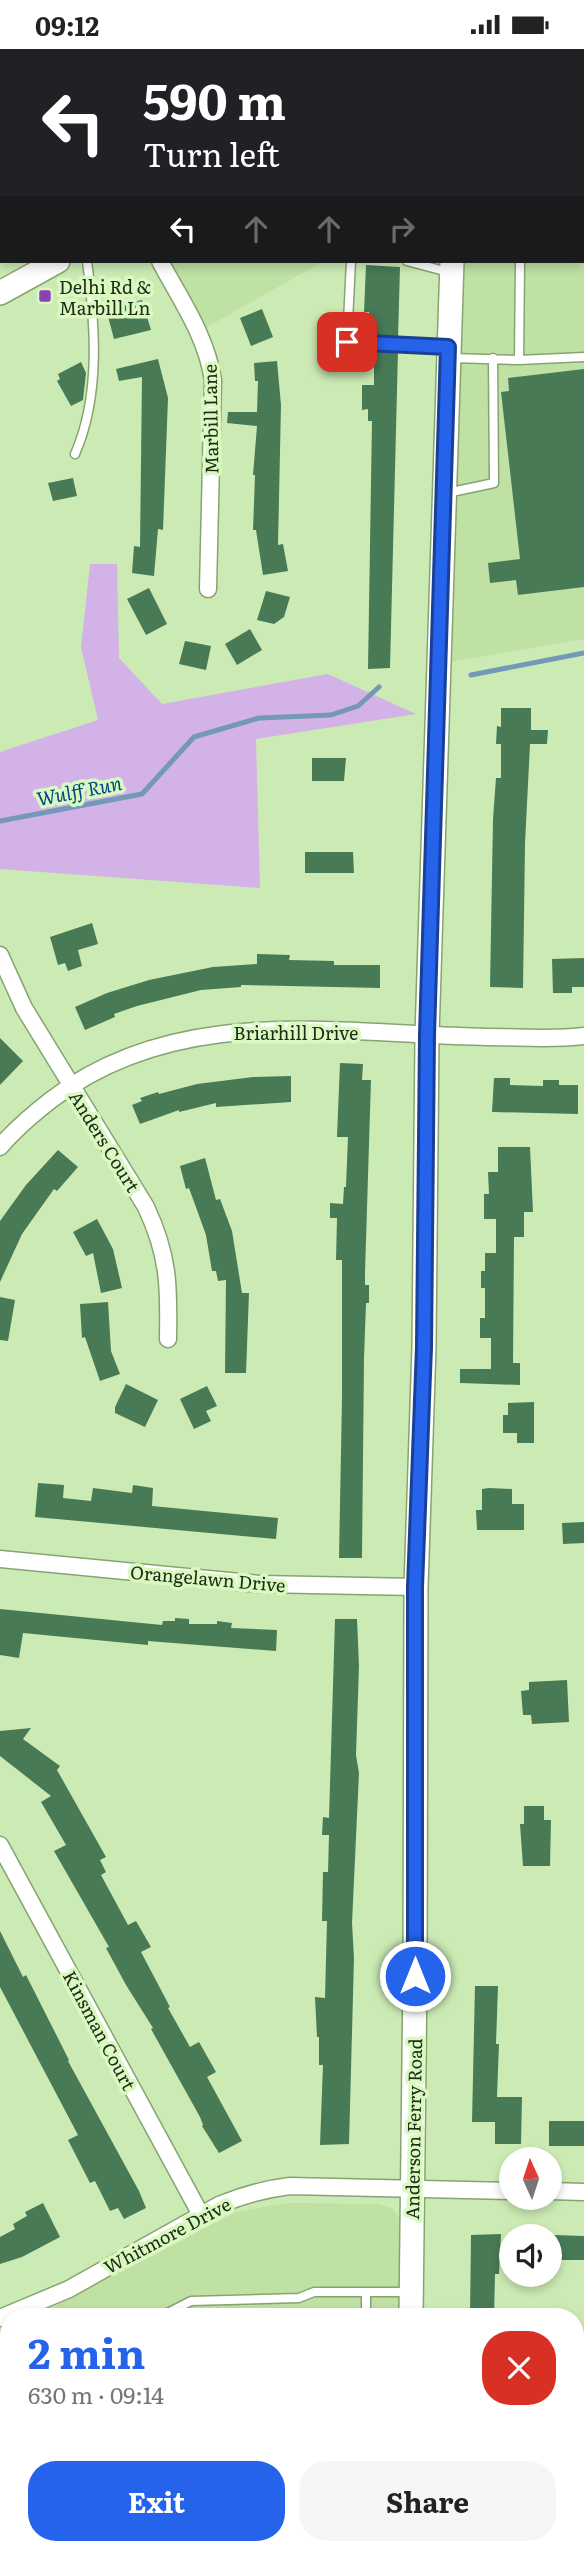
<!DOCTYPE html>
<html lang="en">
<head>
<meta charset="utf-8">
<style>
	:root { --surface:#fff; --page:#f6f6f6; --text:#222; --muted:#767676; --accent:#2563eb }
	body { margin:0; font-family:Literata,serif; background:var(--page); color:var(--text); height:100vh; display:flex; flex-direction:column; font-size:26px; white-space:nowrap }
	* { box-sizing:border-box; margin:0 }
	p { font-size:23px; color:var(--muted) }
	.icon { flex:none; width:38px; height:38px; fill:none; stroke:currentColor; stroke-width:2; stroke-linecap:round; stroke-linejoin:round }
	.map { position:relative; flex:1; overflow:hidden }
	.drawer { position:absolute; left:0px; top:2259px; width:584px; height:247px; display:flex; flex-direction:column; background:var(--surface); border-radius:28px 28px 0 0; box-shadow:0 4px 10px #0003 }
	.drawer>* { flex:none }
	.top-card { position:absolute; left:0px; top:0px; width:584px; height:214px; box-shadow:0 4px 10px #0003; background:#202124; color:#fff; overflow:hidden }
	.needle { width:46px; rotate:357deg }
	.fabs { position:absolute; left:499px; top:2098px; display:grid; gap:14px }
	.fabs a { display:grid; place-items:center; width:63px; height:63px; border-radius:50%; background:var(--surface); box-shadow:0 4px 10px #0003; font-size:35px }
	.pin { position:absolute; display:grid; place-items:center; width:60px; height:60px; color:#fff; margin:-30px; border-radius:14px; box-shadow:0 4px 10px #0006 }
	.me { position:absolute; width:77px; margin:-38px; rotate:0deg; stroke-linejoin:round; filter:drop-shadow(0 0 5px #0008) }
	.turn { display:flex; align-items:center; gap:24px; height:147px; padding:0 28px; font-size:32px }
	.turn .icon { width:91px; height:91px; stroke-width:2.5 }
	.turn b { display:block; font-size:49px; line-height:60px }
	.lanes { display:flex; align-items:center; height:66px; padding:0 28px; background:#0003; justify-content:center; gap:35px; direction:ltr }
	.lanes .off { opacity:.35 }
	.round { display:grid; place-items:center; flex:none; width:74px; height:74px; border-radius:28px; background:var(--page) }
	.head { display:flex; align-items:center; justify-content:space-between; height:119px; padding:0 28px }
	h1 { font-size:42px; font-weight:700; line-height:52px; color:var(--accent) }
	.cta { display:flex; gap:14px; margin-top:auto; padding:14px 28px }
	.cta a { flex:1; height:80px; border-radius:28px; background:var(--accent); color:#fff; font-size:28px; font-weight:700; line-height:80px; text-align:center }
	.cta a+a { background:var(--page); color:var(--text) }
	.status { display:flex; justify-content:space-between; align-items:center; height:49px; padding:0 35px; background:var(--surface); direction:ltr }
	.status svg { height:19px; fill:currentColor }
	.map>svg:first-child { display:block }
</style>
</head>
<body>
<div class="status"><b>09:12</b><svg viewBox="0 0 49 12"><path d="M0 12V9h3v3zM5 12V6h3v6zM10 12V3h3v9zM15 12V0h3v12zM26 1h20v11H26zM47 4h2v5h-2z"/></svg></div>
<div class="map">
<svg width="584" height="2505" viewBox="0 0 584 2505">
	<rect width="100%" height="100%" fill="#ccebb4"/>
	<path fill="#bfe1a4" d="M25 0H584V590L438 615 444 212H583V2Z
		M160 212H324L200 282Z
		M287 2154 378 2155 392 2159 403 2174 402 2268H34L236 2163Z
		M0 2416H9V2497H402L401 2505H0Z"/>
	<path fill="#d2b2e7" d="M90 515H117L119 609 162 655 328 625 416 665 256 690 260 839 0 820V703L98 671 81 598Z"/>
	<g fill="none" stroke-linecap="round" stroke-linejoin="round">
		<path stroke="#7498b7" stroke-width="5" d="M471 626 584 604
			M0 772 142 745 194 688 259 669 331 666 358 657 379 638"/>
	</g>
	<path fill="#477a55" d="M366 216 400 218 398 289 369 287V263H364Z
		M142 251 151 281 114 290 106 260Z
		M262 260 273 288 251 297 240 269Z
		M374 301 398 302 390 619 368 620 372 372H368V360L362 361V336H374Z
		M158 310 168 349 163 481 158 480 154 527 132 524 134 497 140 498 142 328 119 332 116 320Z
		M277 312 281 356 278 496 283 495 288 522 263 526 256 481H253L255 426H253L257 377 227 374 228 363H257L258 332H255L254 314Z
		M81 313 86 324 83 351 71 357 57 332 60 330 58 325Z
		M584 320V538L518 546 516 531 490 534 488 514 520 510 501 343 509 342 508 329Z
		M73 429 77 447 53 452 48 434Z
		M149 539 167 575 146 586 127 550Z
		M266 542 290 548 284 568 274 575 257 571Z
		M250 580 262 601 237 616 225 595Z
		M185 592 211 597 206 621 179 615Z
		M501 659H531V681H548L547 695H530L525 795 523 939 490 938 493 770 496 729H501V695H496L497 677 501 678Z
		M312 709H346L344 732H312Z
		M305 803H353L354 824H305Z
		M92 874 98 895 78 901 82 917 68 922 65 914 58 916 50 888Z
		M257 905 290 906 289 911 334 912V916H380V939L241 936V938L201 941 137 957 114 965 115 968 85 981 75 958 107 944 149 931 213 918 257 915Z
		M584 909V938H572V944H553L552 910Z
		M0 989 23 1012 0 1036Z
		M340 1014 363 1015 362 1031H371L365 1223V1236H369V1254H366L364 1309 362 1509H339L342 1348V1211H336L337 1169H330V1154L343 1155 344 1138H346L348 1088H337Z
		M291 1027V1053L216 1058V1054L179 1063V1061L140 1075 132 1056 142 1052 140 1049 158 1043 159 1045 197 1035 253 1028Z
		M494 1029H510V1036L543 1037V1031H559V1036H578V1065L492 1063Z
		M498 1098H530L533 1163H524V1188H514L513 1314H520V1336L460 1334V1320H491V1289H480V1269H485V1239H481V1222H485V1204H496V1170H484V1145H489L488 1123H498Z
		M58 1101 78 1118 57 1142 54 1140 22 1185 0 1233V1172L26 1136Z
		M205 1109 216 1151 220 1150 232 1182 242 1244H249L246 1324H225L226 1231 218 1232 216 1222H212L206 1186 189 1139 186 1140 180 1117Z
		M97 1170 113 1200 122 1239 101 1244 93 1204 86 1207 73 1183Z
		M0 1248 15 1251 8 1292 0 1291Z
		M108 1253 111 1302 120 1325 100 1332 85 1288 82 1289 80 1255Z
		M126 1335 158 1351 145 1378 115 1364V1358Z
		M207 1337 217 1357 206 1362 211 1372 194 1380 180 1350Z
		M534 1353V1394H517V1384H503V1366H508V1354Z
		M38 1434 64 1436 63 1449 91 1452 93 1439 132 1444 133 1436 153 1439 152 1457 278 1469 276 1490 35 1468Z
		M489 1439 512 1440V1455H524V1481H477L476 1461H482V1440Z
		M584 1473V1494L563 1495 562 1474Z
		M0 1560 162 1576 163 1572H175V1569L189 1570V1575H217V1572L232 1574 231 1579 277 1581 276 1602 148 1592V1596L23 1584 19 1609 0 1606Z
		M335 1570H357L359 1617 356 1706 359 1724 352 1874 354 1909 349 2095 320 2096 323 2016H319V1988H317L315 1948 325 1949 327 1872H322L323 1823H328L329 1786H322L323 1768 329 1769Z
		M567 1631 569 1673 532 1675 531 1666H523L521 1642 529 1641V1633Z
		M31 1679 23 1690 60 1717 57 1721 106 1808 100 1811 106 1823 101 1826 128 1876 136 1872 151 1898 141 1903 170 1958 168 1959 190 1998 199 1993 216 2023 207 2028 242 2092 219 2104 202 2077 203 2076 200 2068 151 1980 153 1979 126 1936 106 1899 109 1898 54 1802 66 1796 41 1753 51 1747 0 1707V1682Z
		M524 1757H544V1771H551L550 1817H523L520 1775H524Z
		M0 1882 23 1928 26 1926 69 2011 68 2012 139 2142 146 2159 124 2170 118 2159 110 2162 95 2132 90 2134 68 2091 78 2086 0 1938Z
		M475 1937H498L496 1995H499L497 2048H522L521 2095H495V2073H472Z
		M549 2072H584V2097H549Z
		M43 2154 60 2188 22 2208 0 2215V2188L15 2180 13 2175 27 2167 25 2163Z
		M501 2185 499 2225H495L494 2268H470L471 2186Z
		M554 2186 584 2187V2211H554Z"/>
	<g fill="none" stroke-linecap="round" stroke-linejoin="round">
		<defs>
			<path id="lane" d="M22 0 23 2
				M149 0V2
				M267 2V0
				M362 2 365 0
				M583 3 584 2
				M583 146H584
				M351 212 347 293 445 298
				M407 212 448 223
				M451 309 519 311 584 308
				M519 311 520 212
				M75 405C101 346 95 275 87 212
				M447 444 494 434 493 309
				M366 2243V2268
				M160 2268 191 2252 299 2249 314 2243H408
				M576 2428H584
				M316 2505V2497"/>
			<path id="street" d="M160 212C181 252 206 286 213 331L208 540
				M0 906 24 959 146 1158C169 1207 169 1237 168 1290
				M0 1098C15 1080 33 1065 51 1051 178 953 340 985 488 988 520 988 553 991 584 987
				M0 1510 260 1535 416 1538
				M0 1796 201 2166
				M550 2142 584 2143
				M0 2269 69 2240 219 2156C243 2146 264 2140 290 2137L511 2142"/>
			<path id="secondary" d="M446 2 449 0
				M0 244 58 212
				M411 2268 415 1927 416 1538 424 1298 427 986 452 212
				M413 2497V2505"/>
		</defs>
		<use href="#lane" stroke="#87a470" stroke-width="11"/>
		<use href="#street" stroke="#87a470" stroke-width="19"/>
		<use href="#secondary" stroke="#87a470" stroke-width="26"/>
		<use href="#lane" stroke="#fff" stroke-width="8"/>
		<use href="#street" stroke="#fff" stroke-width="16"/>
		<use href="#secondary" stroke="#fff" stroke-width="23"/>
	</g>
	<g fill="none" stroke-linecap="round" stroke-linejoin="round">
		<defs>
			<path id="route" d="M347 293 448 298 427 986 424 1298 415 1538V1927"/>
		</defs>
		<use href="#route" stroke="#184099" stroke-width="18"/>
		<use href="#route" stroke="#2563eb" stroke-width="12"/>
	</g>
	<rect fill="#8d42b4" stroke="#d9f9c1" stroke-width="2.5" x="38" y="240" width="14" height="14" rx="3.5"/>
	<g text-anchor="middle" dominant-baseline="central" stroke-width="7" stroke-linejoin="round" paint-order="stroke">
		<g font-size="18" fill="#202c17" stroke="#d9f9c1" text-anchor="start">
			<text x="59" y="237">Delhi Rd &amp;<tspan x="59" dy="21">Marbill Ln</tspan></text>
		</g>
		<g font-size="18" fill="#202c17" stroke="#d9f9c1">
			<text transform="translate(210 370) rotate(-91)">Marbill Lane</text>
			<text x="296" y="983">Briarhill Drive</text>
			<text transform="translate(105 1092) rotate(58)">Anders Court</text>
			<text transform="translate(208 1529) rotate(5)">Orangelawn Drive</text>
			<text transform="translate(100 1981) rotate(62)">Kinsman Court</text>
			<text transform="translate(413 2080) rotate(-89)">Anderson Ferry Road</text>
			<text transform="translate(167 2186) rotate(-28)">Whitmore Drive</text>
		</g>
		<g font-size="19" font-style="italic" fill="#004885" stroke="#d9f9c1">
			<text transform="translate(79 741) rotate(-11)">Wulff Run</text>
		</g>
	</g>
</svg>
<div class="fabs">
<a><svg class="needle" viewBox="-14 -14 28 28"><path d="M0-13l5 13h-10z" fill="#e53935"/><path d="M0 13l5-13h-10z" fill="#767676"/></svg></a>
<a><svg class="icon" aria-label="sound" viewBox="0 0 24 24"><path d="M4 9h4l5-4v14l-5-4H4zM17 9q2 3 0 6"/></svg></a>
</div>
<div class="pin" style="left:347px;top:293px;background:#d93025"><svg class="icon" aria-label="arrive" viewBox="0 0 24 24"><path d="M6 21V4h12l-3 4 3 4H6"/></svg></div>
<svg class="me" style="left:415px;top:1927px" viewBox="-20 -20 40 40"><circle r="17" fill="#2563eb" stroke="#fff" stroke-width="3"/><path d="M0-11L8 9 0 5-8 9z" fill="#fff"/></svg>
<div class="top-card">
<div class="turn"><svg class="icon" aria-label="left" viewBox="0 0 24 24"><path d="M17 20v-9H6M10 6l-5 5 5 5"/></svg><div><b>590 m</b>Turn left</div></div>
<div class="lanes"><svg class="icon" aria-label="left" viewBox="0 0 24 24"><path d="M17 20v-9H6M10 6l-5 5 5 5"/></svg><svg class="icon off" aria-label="ahead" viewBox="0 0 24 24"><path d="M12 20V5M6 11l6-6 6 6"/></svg><svg class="icon off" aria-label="ahead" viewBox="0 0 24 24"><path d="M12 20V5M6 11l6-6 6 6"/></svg><svg class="icon off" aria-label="right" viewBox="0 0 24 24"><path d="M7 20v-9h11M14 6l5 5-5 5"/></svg></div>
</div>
<section class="drawer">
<div class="head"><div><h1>2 min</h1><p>630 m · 09:14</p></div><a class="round" style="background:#d93025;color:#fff"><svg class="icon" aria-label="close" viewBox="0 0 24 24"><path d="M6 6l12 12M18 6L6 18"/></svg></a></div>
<div class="cta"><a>Exit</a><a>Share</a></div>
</section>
</div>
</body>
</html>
